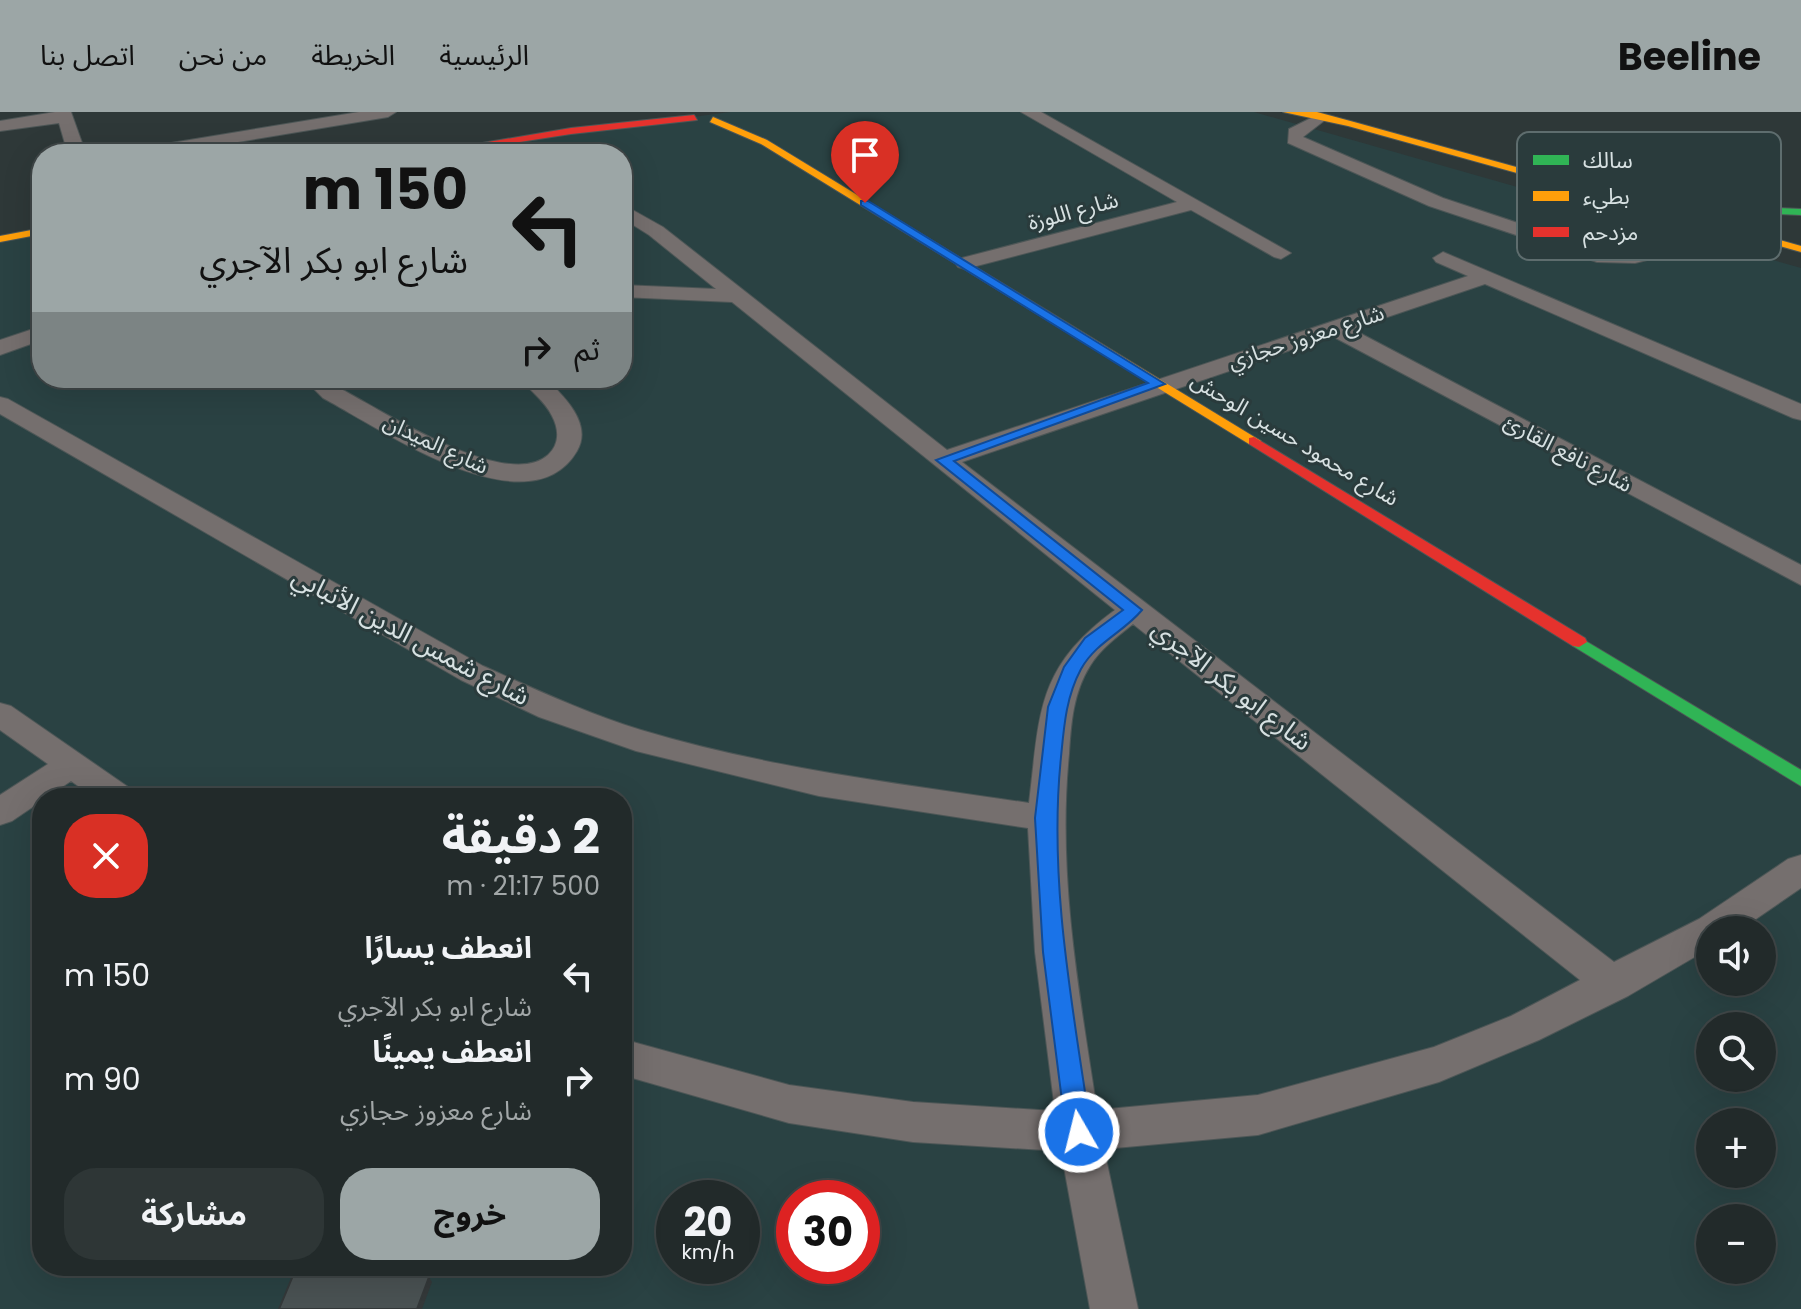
<!DOCTYPE html>
<html lang="ar">
<head>
<meta charset="utf-8">
<style>
	:root { --surface:#222a2a; --page:#2e3636; --text:#f1f3f6; --muted:#a2a7a8; --line:#3f4647; --accent:#9ca6a6 }
	body { margin:0; font-family:Poppins,"Noto Sans Arabic",sans-serif; background:var(--page); color:var(--text); direction:rtl; height:100vh; display:flex; flex-direction:column; font-size:30px; white-space:nowrap }
	* { box-sizing:border-box; margin:0 }
	p { font-size:26px; color:var(--muted) }
	.icon { flex:none; width:44px; height:44px; fill:none; stroke:currentColor; stroke-width:2; stroke-linecap:round; stroke-linejoin:round }
	.map { position:relative; flex:1; overflow:hidden; direction:ltr }
	.details { position:absolute; left:32px; top:676px; width:600px; height:488px; display:flex; flex-direction:column; background:var(--surface); border-radius:32px; box-shadow:0 8px 32px #0002,0 0 0 2px var(--line); direction:rtl }
	.details>* { flex:none }
	.banner { position:absolute; left:32px; top:32px; width:600px; height:244px; border-radius:32px; box-shadow:0 8px 32px #0002,0 0 0 2px var(--line); direction:rtl; background:#9ca6a6; color:#111; overflow:hidden }
	.buttons { position:absolute; left:1696px; top:804px; display:grid; gap:16px }
	.buttons a { display:grid; place-items:center; width:80px; height:80px; border-radius:50%; background:var(--surface); box-shadow:0 8px 32px #0002,0 0 0 2px var(--line); font-size:40px }
	.speed { position:absolute; left:656px; top:1068px; display:flex; gap:16px; font-size:40px; font-weight:700; text-align:center }
	.speed>* { display:grid; place-content:center; width:104px; height:104px; border-radius:50%; background:var(--surface); box-shadow:0 8px 32px #0002,0 0 0 2px var(--line); line-height:1 }
	.speed small { font-size:20px; font-weight:400 }
	.speed .limit { border:12px solid #d22; background:#fff; color:#111 }
	.pin { position:absolute; display:grid; place-items:center; width:68px; height:68px; color:#fff; margin:-82px -34px; border-radius:50% 50% 50% 0; rotate:-45deg; box-shadow:0 0 8px #0007 }
	.pin .icon { rotate:45deg }
	.me { position:absolute; width:88px; margin:-44px; rotate:352deg; stroke-linejoin:round; filter:drop-shadow(0 0 6px #0008) }
	.turn { display:flex; align-items:center; gap:28px; height:168px; padding:0 32px; font-size:36px }
	.turn .icon { width:104px; height:104px; stroke-width:2.5 }
	.turn b { display:block; font-size:56px; line-height:68px }
	.then { display:flex; align-items:center; height:76px; padding:0 32px; background:#0003; gap:16px; font-size:30px }
	.round { display:grid; place-items:center; flex:none; width:84px; height:84px; border-radius:32px; background:var(--page) }
	.headline { display:flex; align-items:center; justify-content:space-between; height:136px; padding:0 32px }
	h1 { font-size:48px; font-weight:700; line-height:60px }
	.cta { display:flex; gap:16px; margin-top:auto; padding:16px 32px }
	.cta a { flex:1; height:92px; border-radius:32px; background:var(--accent); color:#111; font-size:32px; font-weight:700; line-height:92px; text-align:center }
	.cta a+a { background:var(--page); color:var(--text) }
	ul { padding:0; list-style:none }
	li { display:flex; align-items:center; gap:24px; height:104px; padding:0 32px }
	li div { flex:1 }
	li b { display:block; font-size:30px }
	li em { font-style:normal }
	header { display:flex; align-items:center; gap:48px; box-sizing:border-box; height:112px; padding:0 40px; background:var(--accent); color:#111 }
	header strong { font-size:38px }
	nav { display:flex; gap:44px; margin-inline-start:auto; font-size:28px }
	.map>svg:first-child { display:block }
</style>
</head>
<body>
<header>
<strong>Beeline</strong>
<nav><a>الرئيسية</a><a>الخريطة</a><a>من نحن</a><a>اتصل بنا</a></nav>
</header>
<div class="map">
<svg width="1801" height="1197" viewBox="0 0 1801 1197">
	<rect width="100%" height="100%" fill="#2e3838"/>
	<path fill="#2a4243" fill-rule="evenodd" d="M730 0H1254L1801 156V1197H0V128L42 120V266H622V42H418ZM42 686H622V1154H42ZM1710 818H1762V870H1710ZM1710 914H1762V966H1710ZM1710 1010H1762V1062H1710ZM674 1086H742V1154H674ZM794 1086H862V1154H794ZM1710 1106H1762V1158H1710Z"/>
	<g fill="none" stroke-linecap="round" stroke-linejoin="round">
		<defs>
			<path id="street" d="M55 0H71L86 42H68L59 11 0 19V9Z
				M359 0H396L388 5 166 42H126L135 37Z
				M1021 0H1041L1291 141 1281 147 1274 145 1191 98 965 157 958 155 955 151 958 147 1177 90Z
				M1317 3 1325 8 1303 25 1443 86 1599 138 1635 139 1723 117 1765 122 1775 128 1765 134 1723 129 1635 151 1597 150 1429 94 1288 31 1289 17Z
				M622 92 663 115 947 338 1468 164 1436 150 1433 146 1443 140 1801 292V308L1793 306 1485 172 1352 217 1801 453V473L1332 224 962 350 1614 850 1699 807 1788 747 1801 743V776L1740 818H1710V836L1628 884 1539 928 1439 970 1258 1023 1104 1037 1138 1197H1090L1061 1039 913 1030 789 1011 622 963V927L789 973 913 990 1055 999 1035 840 1028 716 819 684 636 639 539 605 461 568 0 302V285L8 287 483 554C535 577 586 601 641 618 767 656 900 672 1029 691 1040 600 1036 556 1115 498L732 190 622 185V173L716 177 649 123 622 106ZM1133 512 1580 868 1511 904 1434 935 1258 983 1097 998C1079 880 1057 762 1069 642 1071 612 1073 581 1090 554 1101 536 1117 525 1133 512Z
				M42 214V228L0 243V228Z
				M315 266H339V276C382 298 506 380 548 343 560 332 559 317 552 304 545 289 530 279 520 266H545C564 284 593 312 577 339 529 421 378 315 323 286L313 276Z
				M0 591 11 594 131 677 136 686H95L71 669 12 709 0 713V683L48 652 0 618Z"/>
			<path id="fast" d="M1696 93 1801 97V103L1692 98 1691 96Z
				M1579 525 1801 658V674L1573 534 1571 530Z"/>
			<path id="slow" d="M1283 0H1317L1354 10 1801 134V140L1348 14Z
				M713 5 767 28 1261 329 1259 332H1249L761 32 710 10Z
				M42 116V122L0 130V124Z"/>
			<path id="jam" d="M694 3 697 8 571 22 441 42H418L571 16Z
				M1254 325 1585 526 1587 530 1579 535 1573 534 1249 332V326Z"/>
		</defs>
		<use href="#street" stroke="#4d5656" stroke-width="2"/>
		<use href="#fast" stroke="#4d5656" stroke-width="2"/>
		<use href="#slow" stroke="#4d5656" stroke-width="2"/>
		<use href="#jam" stroke="#4d5656" stroke-width="2"/>
		<use href="#street" fill="#756f6e" fill-rule="evenodd"/>
		<use href="#fast" fill="#30b455" fill-rule="evenodd"/>
		<use href="#slow" fill="#ff9f0a" fill-rule="evenodd"/>
		<use href="#jam" fill="#e5322d" fill-rule="evenodd"/>
	</g>
	<path fill="#34393a" d="M429 1165 432 1170 422 1197H417Z"/>
	<path fill="#4a5253" stroke="#34393a" stroke-width="2" d="M297 1154H326L429 1165 417 1197H279Z"/>
	<path fill="#1a73e8" stroke="#114b97" stroke-width="2" d="M861 89H868L1165 272 954 349 1142 498C1124 520 1096 530 1081 557 1066 585 1064 614 1061 645 1048 770 1073 896 1091 1020L1087 1028 1079 1032 1070 1028 1066 1020 1043 840 1035 706 1048 595 1064 555 1085 526 1123 498 936 348 1148 271 861 93Z"/>
	<g text-anchor="middle" dominant-baseline="central" stroke-width="6" stroke-linejoin="round" paint-order="stroke">
		<g font-size="22" fill="#d7e1e2" stroke="#2a3b3c">
			<text transform="translate(1073 99) rotate(-15)">شارع اللوزة</text>
			<text transform="translate(1306 225) rotate(-18)">شارع معزوز حجازي</text>
			<text transform="translate(1295 327) rotate(31)">شارع محمود حسين الوحش</text>
			<text transform="translate(436 332) rotate(25)">شارع الميدان</text>
			<text transform="translate(1568 341) rotate(28)">شارع نافع القارئ</text>
		</g>
		<g font-size="26" fill="#d7e1e2" stroke="#2a3b3c">
			<text transform="translate(411 524) rotate(28)">شارع شمس الدين الأنبابي</text>
			<text transform="translate(1232 573) rotate(38)">شارع ابو بكر الآجري</text>
		</g>
	</g>
	<rect x="1517" y="20" width="264" height="128" rx="12" fill="#2a3b3c" stroke="#5e6d6e" stroke-width="2"/>
	<rect x="1533" y="43" width="36" height="10" fill="#30b455"/>
	<rect x="1533" y="79" width="36" height="10" fill="#ff9f0a"/>
	<rect x="1533" y="115" width="36" height="10" fill="#e5322d"/>
	<g font-size="22" fill="#d7e1e2">
		<text x="1583" y="56">سالك</text>
		<text x="1583" y="92">بطيء</text>
		<text x="1583" y="128">مزدحم</text>
	</g>
</svg>
<div class="buttons">
<a><svg class="icon" aria-label="sound" viewBox="0 0 24 24"><path d="M4 9h4l5-4v14l-5-4H4zM17 9q2 3 0 6"/></svg></a>
<a><svg class="icon" aria-label="search" viewBox="0 0 24 24"><circle cx="10" cy="10" r="6"/><path d="M15 15l6 6"/></svg></a>
<a>+</a>
<a>−</a>
</div>
<div class="speed"><div>20<small>km/h</small></div><div class="limit">30</div></div>
<div class="pin" style="left:865px;top:91px;background:#d93025"><svg class="icon" aria-label="arrive" viewBox="0 0 24 24"><path d="M6 21V4h12l-3 4 3 4H6"/></svg></div>
<svg class="me" style="left:1079px;top:1020px" viewBox="-20 -20 40 40"><circle r="17" fill="#1a73e8" stroke="#fff" stroke-width="3"/><path d="M0-11L8 9 0 5-8 9z" fill="#fff"/></svg>
<div class="banner">
<div class="turn"><svg class="icon" aria-label="left" viewBox="0 0 24 24"><path d="M17 20v-9H6M10 6l-5 5 5 5"/></svg><div><b>150 m</b>شارع ابو بكر الآجري</div></div>
<div class="then">ثم<svg class="icon" aria-label="right" viewBox="0 0 24 24"><path d="M7 20v-9h11M14 6l5 5-5 5"/></svg></div>
</div>
<section class="details">
<div class="headline"><div><h1>2 دقيقة</h1><p>500 m · 21:17</p></div><a class="round" style="background:#d93025;color:#fff"><svg class="icon" aria-label="close" viewBox="0 0 24 24"><path d="M6 6l12 12M18 6L6 18"/></svg></a></div>
<ul>
<li><svg class="icon" aria-label="left" viewBox="0 0 24 24"><path d="M17 20v-9H6M10 6l-5 5 5 5"/></svg><div><b>انعطف يسارًا</b><p>شارع ابو بكر الآجري</p></div><em>150 m</em></li>
<li><svg class="icon" aria-label="right" viewBox="0 0 24 24"><path d="M7 20v-9h11M14 6l5 5-5 5"/></svg><div><b>انعطف يمينًا</b><p>شارع معزوز حجازي</p></div><em>90 m</em></li>
</ul>
<div class="cta"><a>خروج</a><a>مشاركة</a></div>
</section>
</div>
</body>
</html>
